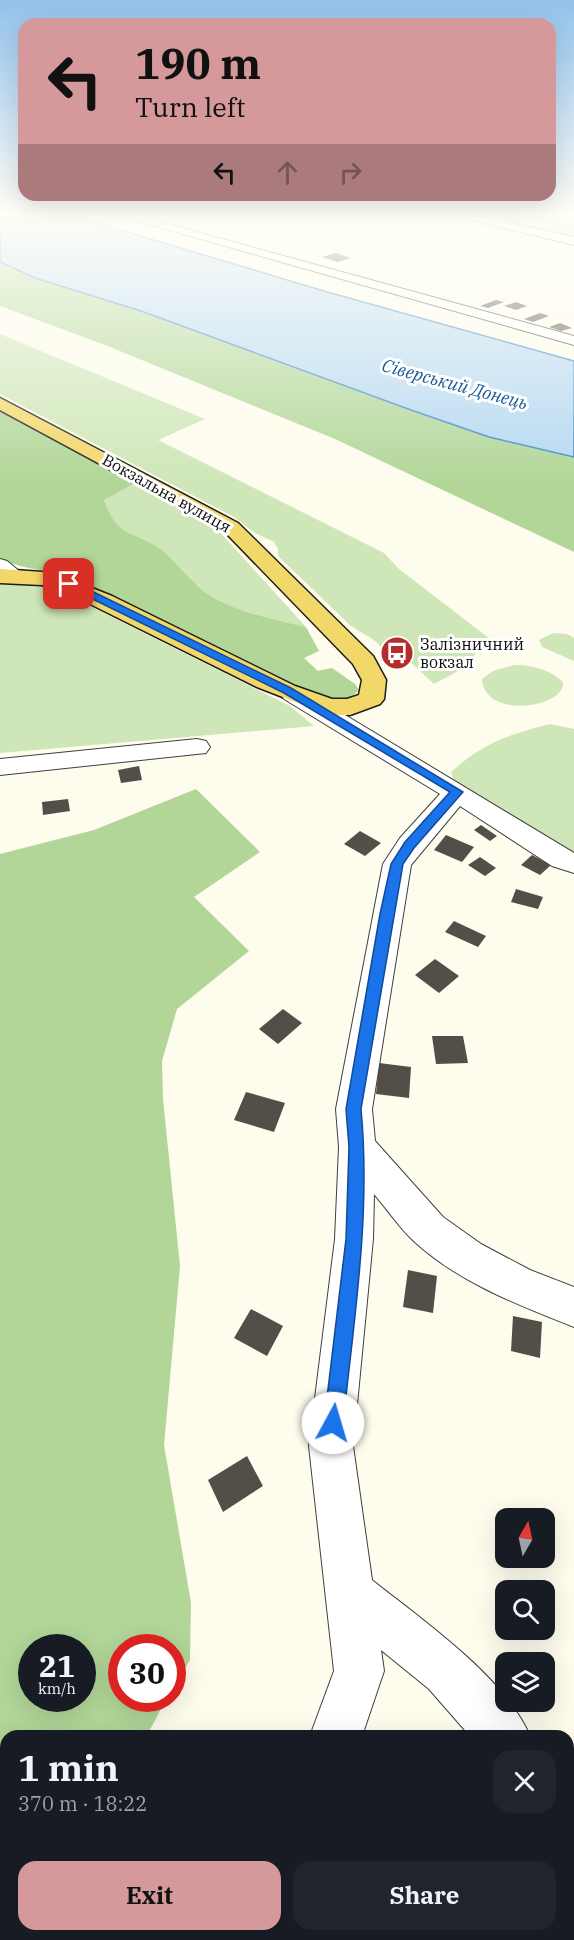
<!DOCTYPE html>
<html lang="en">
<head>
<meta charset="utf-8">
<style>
	:root { --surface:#171b24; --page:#20242c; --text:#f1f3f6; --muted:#9ea1a6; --accent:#d6999b }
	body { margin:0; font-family:"IBM Plex Serif",serif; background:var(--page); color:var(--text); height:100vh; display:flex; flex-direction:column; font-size:22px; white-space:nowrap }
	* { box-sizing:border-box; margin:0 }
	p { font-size:20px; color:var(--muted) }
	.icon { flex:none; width:33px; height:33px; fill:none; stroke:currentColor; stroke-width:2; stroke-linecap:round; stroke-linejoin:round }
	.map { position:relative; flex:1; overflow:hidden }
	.details { position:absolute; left:0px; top:1730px; width:574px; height:212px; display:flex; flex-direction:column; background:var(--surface); border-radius:18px 18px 0 0; box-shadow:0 6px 24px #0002 }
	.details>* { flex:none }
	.top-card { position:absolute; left:18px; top:18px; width:538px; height:183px; border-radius:18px; box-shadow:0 6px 24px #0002; background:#d6999b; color:#111; overflow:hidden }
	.needle { width:39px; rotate:9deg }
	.controls { position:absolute; left:495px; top:1508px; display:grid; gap:12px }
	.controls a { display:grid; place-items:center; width:60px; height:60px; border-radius:12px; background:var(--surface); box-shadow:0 6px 24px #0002; font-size:30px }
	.speed { position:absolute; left:18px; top:1634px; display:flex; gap:12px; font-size:30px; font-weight:700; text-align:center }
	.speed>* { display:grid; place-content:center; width:78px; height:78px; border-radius:50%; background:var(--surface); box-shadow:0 6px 24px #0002; line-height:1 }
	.speed small { font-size:15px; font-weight:400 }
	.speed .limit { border:9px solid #d22; background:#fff; color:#111 }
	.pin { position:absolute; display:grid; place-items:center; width:51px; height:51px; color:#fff; margin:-26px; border-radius:12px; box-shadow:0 3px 9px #0006 }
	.me { position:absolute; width:66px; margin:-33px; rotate:6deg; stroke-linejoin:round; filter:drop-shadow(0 0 4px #0008) }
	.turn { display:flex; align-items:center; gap:21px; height:126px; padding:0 18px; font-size:27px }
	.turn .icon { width:78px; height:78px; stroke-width:2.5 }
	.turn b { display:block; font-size:42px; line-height:51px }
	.lanes { display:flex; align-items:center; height:57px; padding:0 18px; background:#0003; justify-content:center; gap:30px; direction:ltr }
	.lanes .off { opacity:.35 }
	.round { display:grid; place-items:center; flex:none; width:63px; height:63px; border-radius:18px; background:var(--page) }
	.head { display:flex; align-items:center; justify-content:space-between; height:102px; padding:0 18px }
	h1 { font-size:36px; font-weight:800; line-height:45px }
	.button { display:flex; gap:12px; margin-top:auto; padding:12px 18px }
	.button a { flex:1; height:69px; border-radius:18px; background:var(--accent); color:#111; font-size:24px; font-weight:800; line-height:69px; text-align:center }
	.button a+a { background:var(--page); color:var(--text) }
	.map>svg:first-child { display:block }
</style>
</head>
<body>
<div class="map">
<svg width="574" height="1940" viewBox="0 0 574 1940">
	<rect width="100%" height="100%" fill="#fefced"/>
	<path fill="#cee6b8" d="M459 213H574V238Z
		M0 334 205 419 158 440 384 553 399 569 490 639 460 670 434 684 406 658 405 652 381 647C373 637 360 633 350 625L278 556V549L274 542 255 533 234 517 0 394Z
		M139 481 194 512 218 530 306 627C273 619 234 612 206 593 188 580 175 557 155 546 128 530 116 535 103 500Z
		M0 583H32L56 589 290 706 314 726 0 753Z
		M553 633 567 634 574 638V661L542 647 539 640Z
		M514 665C532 665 549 669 563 682 567 707 485 721 482 679L493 671Z
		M550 724 574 729V855L454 781 451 772C485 742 508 735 550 724Z"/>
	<path fill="#b1d698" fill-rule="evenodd" d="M0 262 35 278 141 311 411 410 489 437 574 457V552L335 439 110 347 0 306Z
		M0 408 139 481 104 500C116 535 128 530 156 546 175 558 188 580 206 593 234 612 273 619 306 627L319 651 304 658 318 671 332 668 355 684 359 690C344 707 323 698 305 692L72 578C48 569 23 570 0 559Z
		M196 789 260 852 194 897 249 951 177 1009 162 1061 163 1099 180 1266 164 1445 191 1603 190 1660 173 1689 172 1647H122V1698H167L147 1735 6 1736V1935H62L60 1940H0V854L94 830ZM32 1647H82V1698H32Z"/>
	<path fill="#b4d8f3" stroke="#3f8ac6" stroke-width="1.5" d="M0 213H64L324 291 574 361V457L489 437 411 410 141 311 35 278 0 262Z"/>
	<path fill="#544e49" d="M336 253 351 258 337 262 322 257Z
		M496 300 504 302 488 308 480 306Z
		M516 302 527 306 516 310 504 306Z
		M540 313 549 316 533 322 524 319Z
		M560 323 572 328 561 331 549 327Z
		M139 766 142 780 121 783 118 770Z
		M68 799 70 811 43 815 42 802Z
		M481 825 497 836 490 841 474 830Z
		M360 831 381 843 365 856 344 844Z
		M446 835 474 847 462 862 434 850Z
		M532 855 551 865 540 875 521 865Z
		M480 857 496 868 485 876 468 865Z
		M516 889 543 897 538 909 511 902Z
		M454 921 486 936 478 947 445 932Z
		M435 959 459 976 439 993 415 975Z
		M283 1009 302 1023 278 1044 259 1029Z
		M432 1036H463L468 1063 436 1064Z
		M379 1063 411 1067 409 1098 376 1094Z
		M246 1092 285 1103 274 1132 234 1120Z
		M408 1270 437 1276 433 1313 403 1307Z
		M251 1309 283 1326 267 1356 234 1338Z
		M513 1316 542 1322 540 1358 511 1351Z
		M247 1456 263 1486 223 1512 208 1480Z
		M161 1935H219L223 1940H158Z
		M543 1935H553L568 1940H543Z"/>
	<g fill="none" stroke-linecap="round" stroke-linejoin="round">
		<defs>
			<path id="minor" d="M109 213H128L574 336V345Z
				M443 213H465L574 237V245Z
				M0 559 7 561 24 575 20 579 13 581 0 575Z
				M293 687 302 689 574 853V873L552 866 460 806 411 865 372 1109 375 1141 443 1217 481 1244 530 1270 574 1287V1327C519 1305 460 1283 416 1243 400 1229 388 1210 374 1194L373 1239 353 1446 372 1580C422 1620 505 1677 530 1736H470L429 1689 381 1650 384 1671 362 1736H310L334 1671 309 1446 335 1239 339 1147 336 1109 383 864 400 838 440 794 284 699 281 694 284 689Z
				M197 739 206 741 210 747 206 753 0 775V759Z
				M568 1782 574 1785V1843L568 1841Z
				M238 1935H296L294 1940H236Z"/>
			<path id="major" d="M0 398 238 523 373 656 386 680 384 699 380 704 350 715H329L257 687 76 597 42 585 0 583V569L43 572 72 580 112 596 295 686 332 699H347L359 695 362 680 353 664 224 531 0 410Z"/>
		</defs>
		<use href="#minor" stroke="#3f3f3f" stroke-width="2"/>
		<use href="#major" stroke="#1d1d1d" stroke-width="3"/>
		<use href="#minor" fill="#fff" fill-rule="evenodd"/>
		<use href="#major" fill="#f2d769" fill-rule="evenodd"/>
	</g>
	<linearGradient id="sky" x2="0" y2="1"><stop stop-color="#93c2ec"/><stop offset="0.44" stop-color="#fffef7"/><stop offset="1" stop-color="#fffef7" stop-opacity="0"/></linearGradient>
	<rect width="574" height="485" fill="url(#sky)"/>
	<path fill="#1a73e8" stroke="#114b97" stroke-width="1.5" d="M66 582H73L291 688 463 792 414 848 403 864 361 1109C371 1214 354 1319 343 1423L340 1430 333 1433 327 1430 324 1423 346 1239 349 1147 346 1109 380 914 391 864 405 842 450 792 284 693 66 586Z"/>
	<defs>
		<symbol id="bus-disc" viewBox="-11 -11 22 22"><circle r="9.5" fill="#b52c2c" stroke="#fff"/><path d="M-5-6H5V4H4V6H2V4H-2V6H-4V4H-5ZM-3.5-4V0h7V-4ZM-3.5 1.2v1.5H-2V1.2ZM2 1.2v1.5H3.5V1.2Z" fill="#fff"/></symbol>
	</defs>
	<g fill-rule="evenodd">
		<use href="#bus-disc" x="378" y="634" width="38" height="38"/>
	</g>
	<g text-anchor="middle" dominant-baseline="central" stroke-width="6" stroke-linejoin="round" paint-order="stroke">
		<g font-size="16" fill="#0c0c0c" stroke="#fff">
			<text transform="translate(167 493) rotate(29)">Вокзальна вулиця</text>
		</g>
		<g font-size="16" fill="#0c0c0c" stroke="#fff" text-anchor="start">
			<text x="420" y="644">Залізничний<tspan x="420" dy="18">вокзал</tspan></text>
		</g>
		<g font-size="18" font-style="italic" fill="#1c5c98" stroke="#fff">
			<text transform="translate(455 384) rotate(15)">Сіверський Донець</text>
		</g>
	</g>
</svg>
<div class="controls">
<a><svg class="needle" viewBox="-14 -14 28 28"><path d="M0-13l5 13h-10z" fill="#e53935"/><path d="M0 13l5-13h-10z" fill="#9ea1a6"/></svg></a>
<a><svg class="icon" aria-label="search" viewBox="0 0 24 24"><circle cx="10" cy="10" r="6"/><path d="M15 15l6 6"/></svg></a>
<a><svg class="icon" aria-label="layers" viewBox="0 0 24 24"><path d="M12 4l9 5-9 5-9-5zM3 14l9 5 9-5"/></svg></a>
</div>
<div class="speed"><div>21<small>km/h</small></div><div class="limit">30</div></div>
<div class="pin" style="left:69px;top:584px;background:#d93025"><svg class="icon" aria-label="arrive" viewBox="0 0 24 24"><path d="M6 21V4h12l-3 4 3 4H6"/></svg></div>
<svg class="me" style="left:333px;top:1423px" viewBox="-20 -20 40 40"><circle r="19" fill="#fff"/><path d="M0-13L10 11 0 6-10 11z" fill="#1a73e8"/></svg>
<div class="top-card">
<div class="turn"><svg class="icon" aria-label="left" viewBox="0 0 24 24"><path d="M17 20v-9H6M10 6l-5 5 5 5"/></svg><div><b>190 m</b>Turn left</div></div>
<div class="lanes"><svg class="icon" aria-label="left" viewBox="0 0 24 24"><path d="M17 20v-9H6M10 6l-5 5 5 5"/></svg><svg class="icon off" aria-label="ahead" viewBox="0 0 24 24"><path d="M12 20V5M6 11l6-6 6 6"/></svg><svg class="icon off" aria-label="right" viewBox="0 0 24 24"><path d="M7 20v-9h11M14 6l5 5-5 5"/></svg></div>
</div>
<section class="details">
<div class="head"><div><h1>1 min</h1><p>370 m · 18:22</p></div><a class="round"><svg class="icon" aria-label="close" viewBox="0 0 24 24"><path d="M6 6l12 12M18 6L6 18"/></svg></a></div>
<div class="button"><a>Exit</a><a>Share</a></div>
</section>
</div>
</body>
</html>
